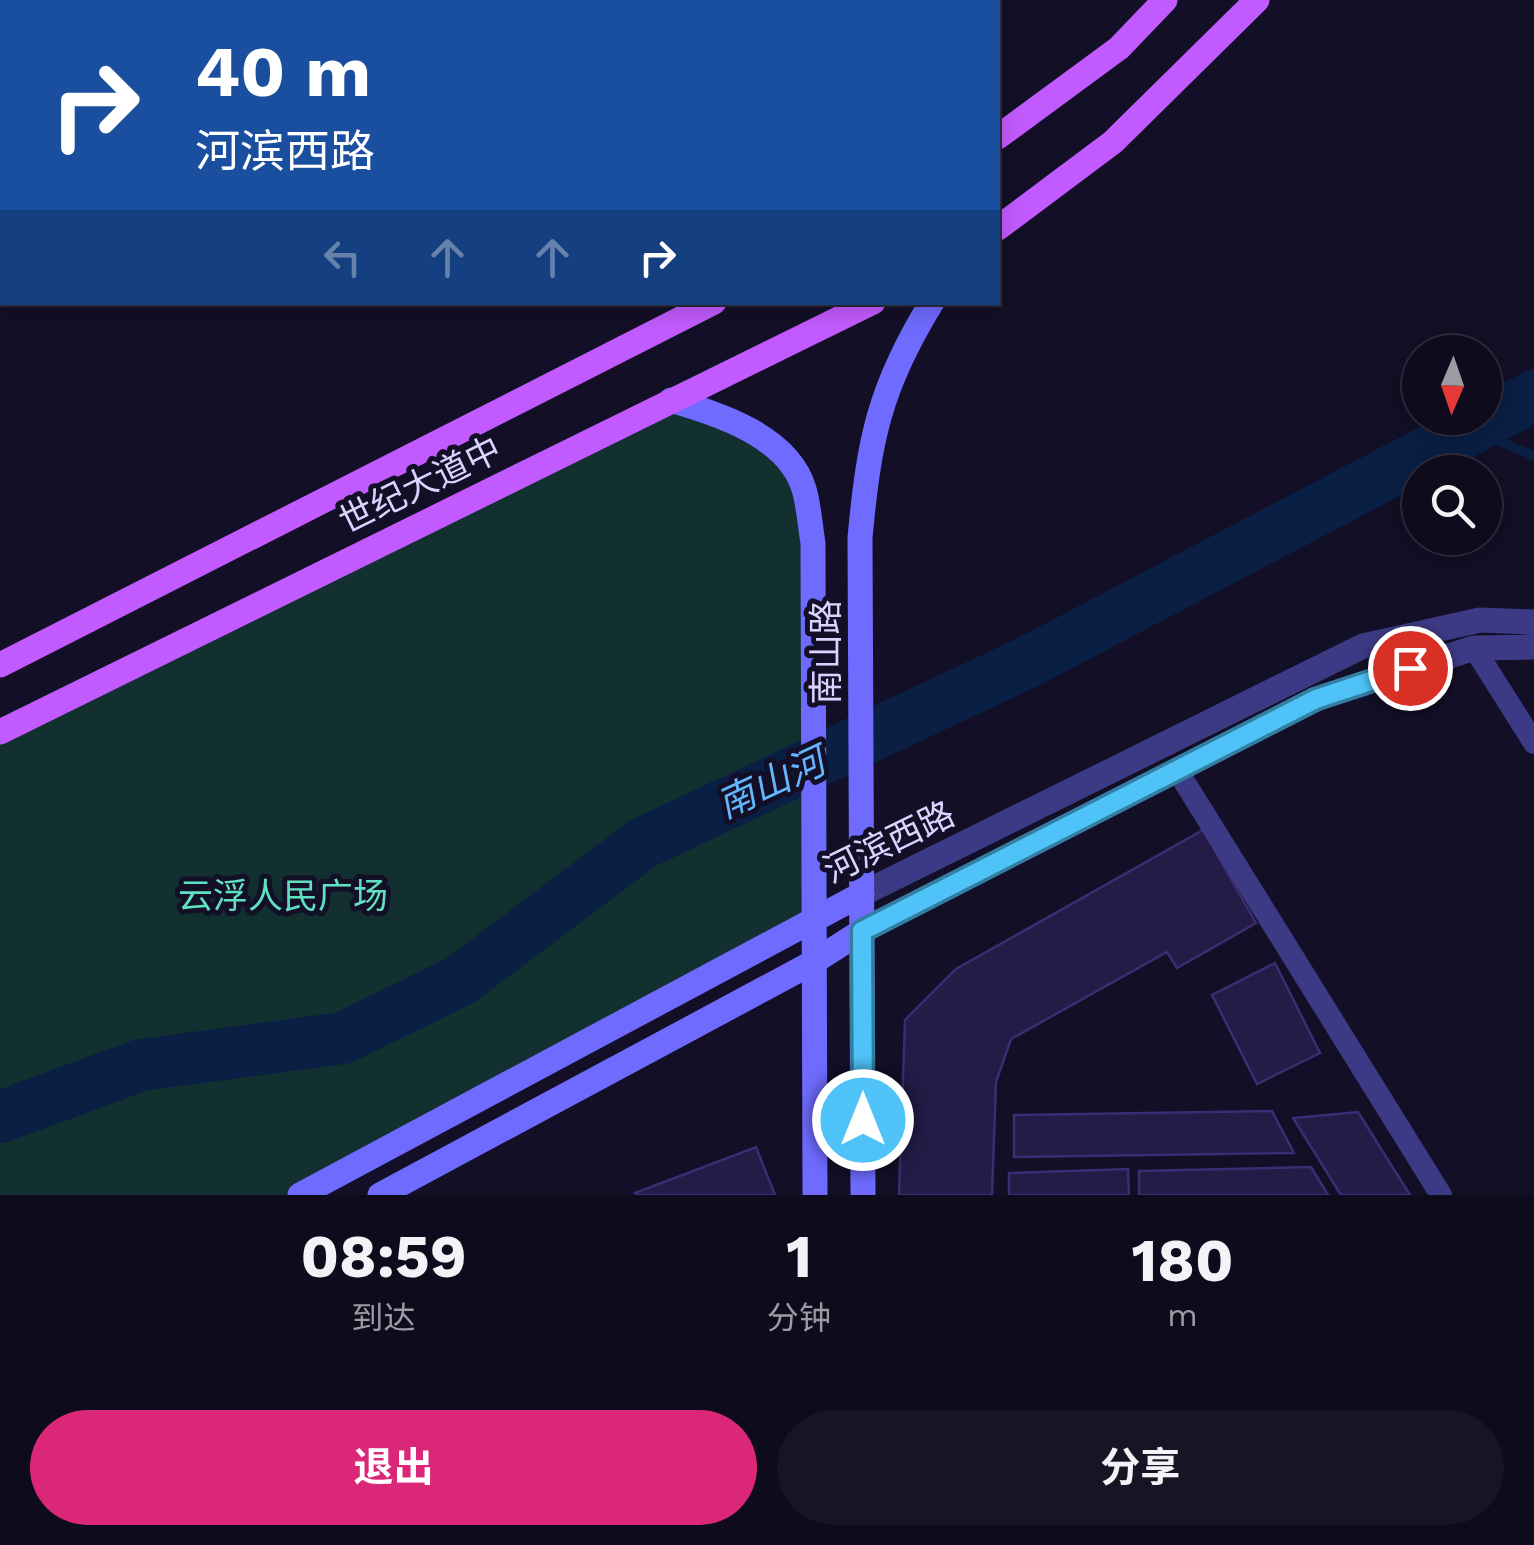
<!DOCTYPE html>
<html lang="zh">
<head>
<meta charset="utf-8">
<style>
	:root { --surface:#0e0b1c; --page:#171425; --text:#f1f3f6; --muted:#9b9ba3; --line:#2e2b3b; --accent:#db2777 }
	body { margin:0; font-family:"Work Sans","Noto Sans SC",sans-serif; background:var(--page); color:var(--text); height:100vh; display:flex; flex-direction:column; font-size:38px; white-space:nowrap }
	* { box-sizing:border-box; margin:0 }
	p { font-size:32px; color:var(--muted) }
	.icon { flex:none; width:55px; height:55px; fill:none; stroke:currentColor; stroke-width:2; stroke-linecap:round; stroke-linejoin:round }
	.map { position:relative; height:1195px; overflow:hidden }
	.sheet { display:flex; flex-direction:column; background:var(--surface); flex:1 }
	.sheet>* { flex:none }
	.hud { position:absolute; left:0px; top:0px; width:1000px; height:305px; box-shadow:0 5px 25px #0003,0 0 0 2px var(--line); background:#1a4fa0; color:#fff; overflow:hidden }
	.needle { width:65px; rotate:182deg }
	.buttons { position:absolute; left:1402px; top:335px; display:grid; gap:20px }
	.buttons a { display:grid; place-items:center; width:100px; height:100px; border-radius:50%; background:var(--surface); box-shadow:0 5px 25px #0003,0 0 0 2px var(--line); font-size:50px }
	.pin { position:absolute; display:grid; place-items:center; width:85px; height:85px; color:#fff; margin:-42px; border:5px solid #fff; border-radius:50%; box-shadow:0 2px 10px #0007 }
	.me { position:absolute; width:110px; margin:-55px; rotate:0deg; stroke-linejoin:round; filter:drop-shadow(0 0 8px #0008) }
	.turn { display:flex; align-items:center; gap:35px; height:210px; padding:0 30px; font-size:45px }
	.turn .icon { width:130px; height:130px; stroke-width:2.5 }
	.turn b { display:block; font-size:70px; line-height:85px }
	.lanes { display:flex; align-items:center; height:95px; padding:0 30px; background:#0003; justify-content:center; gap:50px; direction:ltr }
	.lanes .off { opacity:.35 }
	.eta { display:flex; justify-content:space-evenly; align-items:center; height:170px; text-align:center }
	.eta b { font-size:60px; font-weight:700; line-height:70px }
	.action { display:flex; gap:20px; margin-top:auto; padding:20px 30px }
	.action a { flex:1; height:115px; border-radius:60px; background:var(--accent); color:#fff; font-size:40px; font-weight:700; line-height:115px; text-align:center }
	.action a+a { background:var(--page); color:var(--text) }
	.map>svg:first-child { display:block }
</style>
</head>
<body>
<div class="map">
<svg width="1534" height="1195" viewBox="0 0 1534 1195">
	<rect width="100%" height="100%" fill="#130f26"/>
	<path fill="#12302f" d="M0 0H574L2 2V174Z
		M671 400 741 422 803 484 811 919 300 1195H0V732Z"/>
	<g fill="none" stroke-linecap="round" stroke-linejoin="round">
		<path stroke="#0a1f44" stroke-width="9" d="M1469 428 1534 456"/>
		<path stroke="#0a1f44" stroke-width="52" d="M0 1117 141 1065 343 1038 461 980 643 843 1028 662 1534 396"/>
	</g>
	<path fill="#241b47" stroke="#3b2d73" stroke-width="2.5" d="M634 0H864L631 2Z
		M1203 830 1256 923 1177 968 1167 952 1011 1039 996 1082 992 1195H899L905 1020 956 969Z
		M1275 963 1320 1053 1257 1084 1212 995Z
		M1272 1111 1294 1153 1014 1157V1115Z
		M1358 1112 1410 1195H1341L1293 1118Z
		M756 1147 775 1195H636L635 1193Z
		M1311 1167 1328 1195H1139V1171Z
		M1128 1169 1129 1195H1009V1173Z"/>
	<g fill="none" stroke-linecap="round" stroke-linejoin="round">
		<path stroke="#3d3a85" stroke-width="11" d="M889 2 892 0"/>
		<path stroke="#3d3a85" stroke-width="22" d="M1474 648 1534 743
			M1177 770 1441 1195"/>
		<path stroke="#3d3a85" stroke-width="25" d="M862 894 1363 646 1480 620 1534 622
			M862 931 1316 699 1474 648 1534 647"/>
		<path stroke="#6f6bff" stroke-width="25" d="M671 400C717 414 788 435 804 489 809 506 810 525 813 543L815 1195
			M300 1195 862 894
			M380 1195 812 963 862 931
			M863 1195 860 538C869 440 879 388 932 302"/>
		<path stroke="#c25bff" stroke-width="25" d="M998 137 1119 48 1165 0
			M998 228 1113 142 1257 0
			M0 665 714 302
			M0 732 873 302"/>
	</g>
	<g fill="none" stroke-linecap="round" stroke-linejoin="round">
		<defs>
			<path id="route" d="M863 1120 862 931 1316 699 1410 668"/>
		</defs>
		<use href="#route" stroke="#337fa1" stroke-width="25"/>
		<use href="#route" stroke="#4fc3f7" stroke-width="18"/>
	</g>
	<g text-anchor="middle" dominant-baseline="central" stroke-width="10" stroke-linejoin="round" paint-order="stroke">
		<g font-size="35" fill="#d9d4ff" stroke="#130f26">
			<text transform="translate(420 485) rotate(-26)">世纪大道中</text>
			<text transform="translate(826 652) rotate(-90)">南山路</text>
			<text transform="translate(889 842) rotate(-26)">河滨西路</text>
		</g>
		<g font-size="35" fill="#5fe0c0" stroke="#130f26">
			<text x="283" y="896">云浮人民广场</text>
		</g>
		<g font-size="38" font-style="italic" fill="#62b6ff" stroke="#130f26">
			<text transform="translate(771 783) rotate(-25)">南山河</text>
		</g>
	</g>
</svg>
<div class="buttons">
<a><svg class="needle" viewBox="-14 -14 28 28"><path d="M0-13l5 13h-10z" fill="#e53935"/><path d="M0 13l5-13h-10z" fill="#9b9ba3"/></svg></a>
<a><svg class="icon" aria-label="search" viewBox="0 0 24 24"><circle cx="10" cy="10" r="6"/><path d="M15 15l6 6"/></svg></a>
</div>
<div class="pin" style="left:1410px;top:668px;background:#d93025"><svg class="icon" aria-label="arrive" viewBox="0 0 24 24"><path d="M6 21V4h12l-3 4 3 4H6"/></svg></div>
<svg class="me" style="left:863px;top:1120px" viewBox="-20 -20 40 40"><circle r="17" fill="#4fc3f7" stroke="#fff" stroke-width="3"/><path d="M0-11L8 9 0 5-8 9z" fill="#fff"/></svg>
<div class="hud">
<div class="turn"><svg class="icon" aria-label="right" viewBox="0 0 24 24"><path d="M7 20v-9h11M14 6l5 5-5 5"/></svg><div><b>40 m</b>河滨西路</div></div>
<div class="lanes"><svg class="icon off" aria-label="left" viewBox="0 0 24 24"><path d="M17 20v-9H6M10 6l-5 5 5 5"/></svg><svg class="icon off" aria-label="ahead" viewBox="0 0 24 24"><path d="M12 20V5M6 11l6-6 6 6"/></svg><svg class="icon off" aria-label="ahead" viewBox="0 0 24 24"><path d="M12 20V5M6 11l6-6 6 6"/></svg><svg class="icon" aria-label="right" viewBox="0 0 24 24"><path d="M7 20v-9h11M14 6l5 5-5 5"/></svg></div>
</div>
</div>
<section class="sheet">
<div class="eta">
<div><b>08:59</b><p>到达</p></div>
<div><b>1</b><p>分钟</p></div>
<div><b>180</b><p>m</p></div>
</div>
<div class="action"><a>退出</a><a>分享</a></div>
</section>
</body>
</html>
